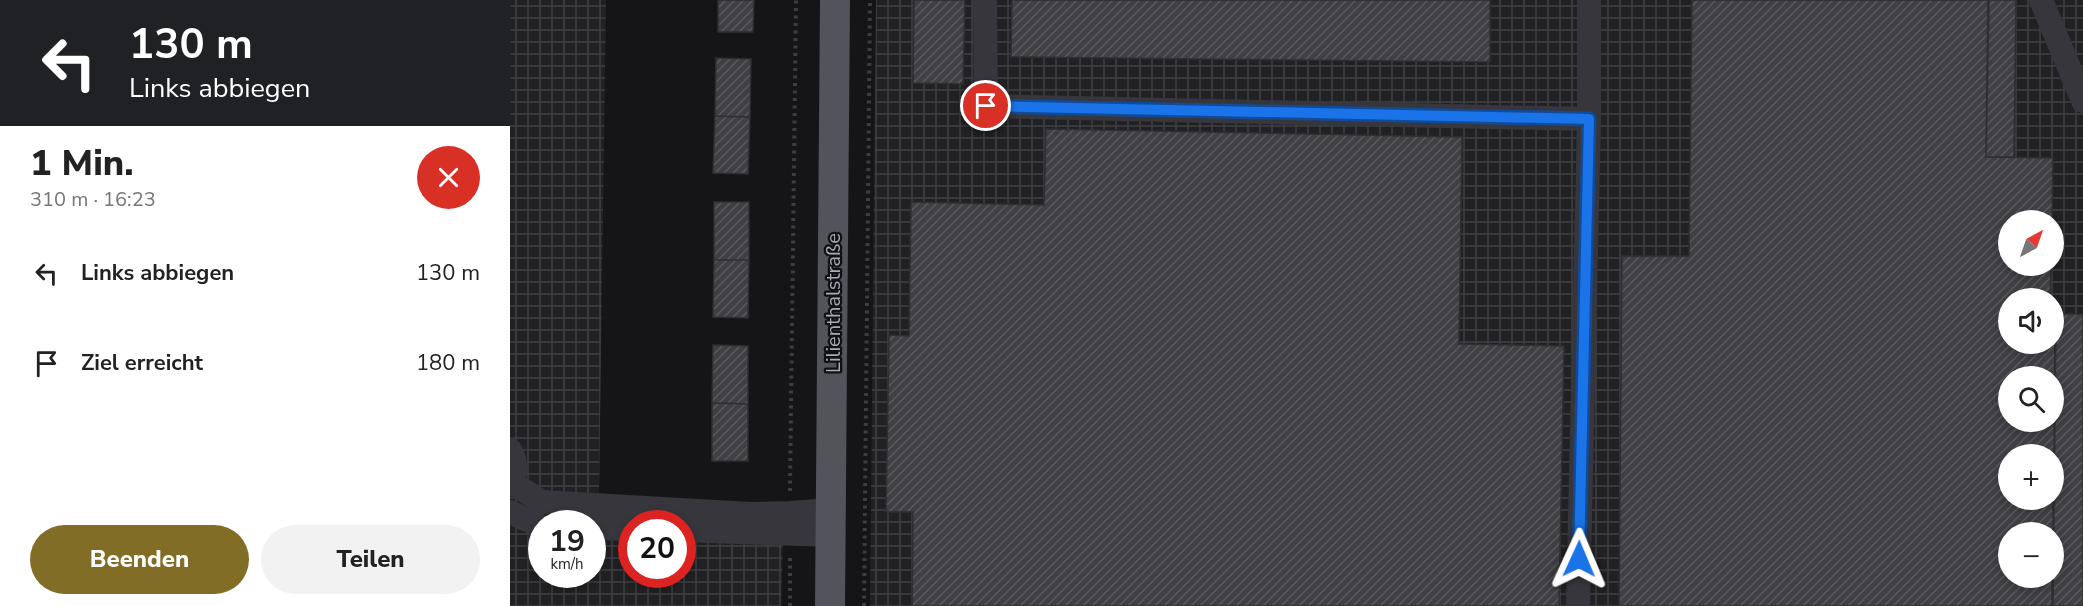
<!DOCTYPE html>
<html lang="de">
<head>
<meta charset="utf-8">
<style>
	:root { --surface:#fff; --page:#f2f2f2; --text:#222; --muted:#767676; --accent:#826d26 }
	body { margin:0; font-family:"Nunito Sans",sans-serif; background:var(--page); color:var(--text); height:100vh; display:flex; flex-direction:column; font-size:22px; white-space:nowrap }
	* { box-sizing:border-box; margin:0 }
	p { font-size:20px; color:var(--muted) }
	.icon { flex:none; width:33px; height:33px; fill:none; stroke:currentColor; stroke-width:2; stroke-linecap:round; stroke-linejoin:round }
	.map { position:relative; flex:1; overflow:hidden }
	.side { display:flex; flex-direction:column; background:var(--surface); width:510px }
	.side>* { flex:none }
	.hud { background:#202124; color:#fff; overflow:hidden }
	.needle { width:39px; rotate:40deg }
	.tools { position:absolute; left:1488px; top:210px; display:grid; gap:12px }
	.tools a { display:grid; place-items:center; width:66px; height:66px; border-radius:50%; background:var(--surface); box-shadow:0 3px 9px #0003; font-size:30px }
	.speed { position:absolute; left:18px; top:510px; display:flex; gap:12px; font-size:30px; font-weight:700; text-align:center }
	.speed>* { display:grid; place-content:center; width:78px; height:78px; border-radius:50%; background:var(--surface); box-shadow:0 3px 9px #0003; line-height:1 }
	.speed small { font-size:15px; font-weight:400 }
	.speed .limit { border:9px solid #d22; background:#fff; color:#111 }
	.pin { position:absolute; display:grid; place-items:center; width:51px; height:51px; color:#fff; margin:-26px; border:3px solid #fff; border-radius:50%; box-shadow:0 2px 6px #0007 }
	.me { position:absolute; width:66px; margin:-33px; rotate:1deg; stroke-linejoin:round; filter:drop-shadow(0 0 4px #0008) }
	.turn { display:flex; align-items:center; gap:21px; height:126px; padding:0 30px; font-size:27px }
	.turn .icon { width:78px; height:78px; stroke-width:2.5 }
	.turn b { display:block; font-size:42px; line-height:51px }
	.round { display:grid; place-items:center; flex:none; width:63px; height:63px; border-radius:32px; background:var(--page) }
	.overview { display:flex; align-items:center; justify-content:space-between; height:102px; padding:0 30px }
	h1 { font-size:36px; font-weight:800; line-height:45px }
	.action { display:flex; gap:12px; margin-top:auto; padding:12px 30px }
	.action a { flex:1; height:69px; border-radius:36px; background:var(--accent); color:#fff; font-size:24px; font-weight:800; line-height:69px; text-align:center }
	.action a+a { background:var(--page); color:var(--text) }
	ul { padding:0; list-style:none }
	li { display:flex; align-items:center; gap:18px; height:90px; padding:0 30px }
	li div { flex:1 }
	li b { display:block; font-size:22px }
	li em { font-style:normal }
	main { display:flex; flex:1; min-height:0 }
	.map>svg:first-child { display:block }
</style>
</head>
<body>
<main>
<section class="side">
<div class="hud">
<div class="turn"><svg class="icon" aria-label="left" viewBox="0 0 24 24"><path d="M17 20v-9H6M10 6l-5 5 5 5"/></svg><div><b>130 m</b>Links abbiegen</div></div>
</div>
<div class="overview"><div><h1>1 Min.</h1><p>310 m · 16:23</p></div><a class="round" style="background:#d93025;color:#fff"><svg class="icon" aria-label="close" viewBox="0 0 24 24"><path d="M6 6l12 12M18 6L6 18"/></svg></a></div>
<ul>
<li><svg class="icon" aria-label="left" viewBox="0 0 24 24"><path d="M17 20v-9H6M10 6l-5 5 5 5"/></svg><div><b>Links abbiegen</b></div><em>130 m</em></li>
<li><svg class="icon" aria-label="arrive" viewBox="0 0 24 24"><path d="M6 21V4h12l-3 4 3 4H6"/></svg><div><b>Ziel erreicht</b></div><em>180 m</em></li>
</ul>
<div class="action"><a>Beenden</a><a>Teilen</a></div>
</section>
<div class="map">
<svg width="1573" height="606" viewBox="0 0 1573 606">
	<defs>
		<pattern id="industrial-grid" width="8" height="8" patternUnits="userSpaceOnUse" patternTransform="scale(1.5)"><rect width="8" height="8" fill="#212124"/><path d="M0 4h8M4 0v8" fill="none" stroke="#3e3f42"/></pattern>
		<pattern id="building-hatch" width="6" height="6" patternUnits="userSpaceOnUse" patternTransform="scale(1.5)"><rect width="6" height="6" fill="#3f3f44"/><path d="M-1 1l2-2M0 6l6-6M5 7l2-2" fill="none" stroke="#58585d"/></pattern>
	</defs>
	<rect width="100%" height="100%" fill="#151517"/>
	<path fill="url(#industrial-grid)" fill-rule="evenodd" d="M0 0H96L89 494 250 504 274 503 271 606H0ZM32 524H82V574H32ZM122 524H172V574H122Z
		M366 0H1573V606H360ZM1498 220H1544V266H1498ZM1498 298H1544V344H1498ZM1498 376H1544V422H1498ZM1498 454H1544V500H1498ZM1498 532H1544V578H1498Z"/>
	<path fill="url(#building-hatch)" stroke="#2f2f33" stroke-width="1.5" fill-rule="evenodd" d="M208 0H244L243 32H208Z
		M404 0H455L453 84 403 83Z
		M502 0H980V62L501 57Z
		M1182 0H1478L1476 157 1543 158 1542 220H1498V266H1541L1540 298H1498V344H1544V314H1545L1544 462V454H1498V500H1543V532H1498V578H1542V606H1109L1112 256H1179ZM1498 376H1544V422H1498Z
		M1479 0H1506L1504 157H1476Z
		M206 58 241 59 240 117 205 116Z
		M205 116 240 117 238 174 203 173Z
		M536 129 952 137 949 344 1054 346 1049 606H402L403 512H376L379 335 399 336 401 202 534 205Z
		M204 202H239V260H204Z
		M204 260H239L238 318 203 317Z
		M1546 314H1573V606H1543Z
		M203 345 238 346V404L202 403Z
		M202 403 238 404V461H202Z"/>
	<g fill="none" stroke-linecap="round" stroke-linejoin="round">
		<path stroke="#3c3d43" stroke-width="4" stroke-dasharray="3 4.5" stroke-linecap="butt" d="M280 491 286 0
			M280 606V556
			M354 606 360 0"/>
		<path stroke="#36363c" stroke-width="24" d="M475 0 476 106 1079 119
			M1531 0 1573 101
			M0 450C6 461 8 473 0 484
			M1 482 32 502 240 514 280 513 321 510
			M0 512 32 527
			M82 528 122 529
			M172 530 321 535
			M1068 606 1079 119V0"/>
		<path stroke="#52535b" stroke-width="30" d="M320 606 325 0"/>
	</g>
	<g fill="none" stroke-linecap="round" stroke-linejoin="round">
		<defs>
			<path id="route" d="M476 106 1079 119 1069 559"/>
		</defs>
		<use href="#route" stroke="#114b97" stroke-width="15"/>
		<use href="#route" stroke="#1a73e8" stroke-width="10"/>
	</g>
	<g text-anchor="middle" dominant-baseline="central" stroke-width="4.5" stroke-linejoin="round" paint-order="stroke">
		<g font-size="20" fill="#a6aab8" stroke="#101012">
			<text transform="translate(323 303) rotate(-90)">Lilienthalstraße</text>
		</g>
	</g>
</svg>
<div class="tools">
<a><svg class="needle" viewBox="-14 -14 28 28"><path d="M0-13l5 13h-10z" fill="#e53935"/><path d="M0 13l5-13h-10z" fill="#767676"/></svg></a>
<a><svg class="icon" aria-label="sound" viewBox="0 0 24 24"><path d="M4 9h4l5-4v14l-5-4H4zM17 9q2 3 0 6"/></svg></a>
<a><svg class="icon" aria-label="search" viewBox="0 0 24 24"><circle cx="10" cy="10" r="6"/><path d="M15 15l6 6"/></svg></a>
<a>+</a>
<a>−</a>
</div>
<div class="speed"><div>19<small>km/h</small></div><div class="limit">20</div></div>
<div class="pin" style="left:476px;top:106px;background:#d93025"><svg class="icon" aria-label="arrive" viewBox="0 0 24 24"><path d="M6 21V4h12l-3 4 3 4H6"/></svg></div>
<svg class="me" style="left:1069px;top:559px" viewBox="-20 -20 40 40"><path d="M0-17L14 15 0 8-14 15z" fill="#1a73e8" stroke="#fff" stroke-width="4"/></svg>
</div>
</main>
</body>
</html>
